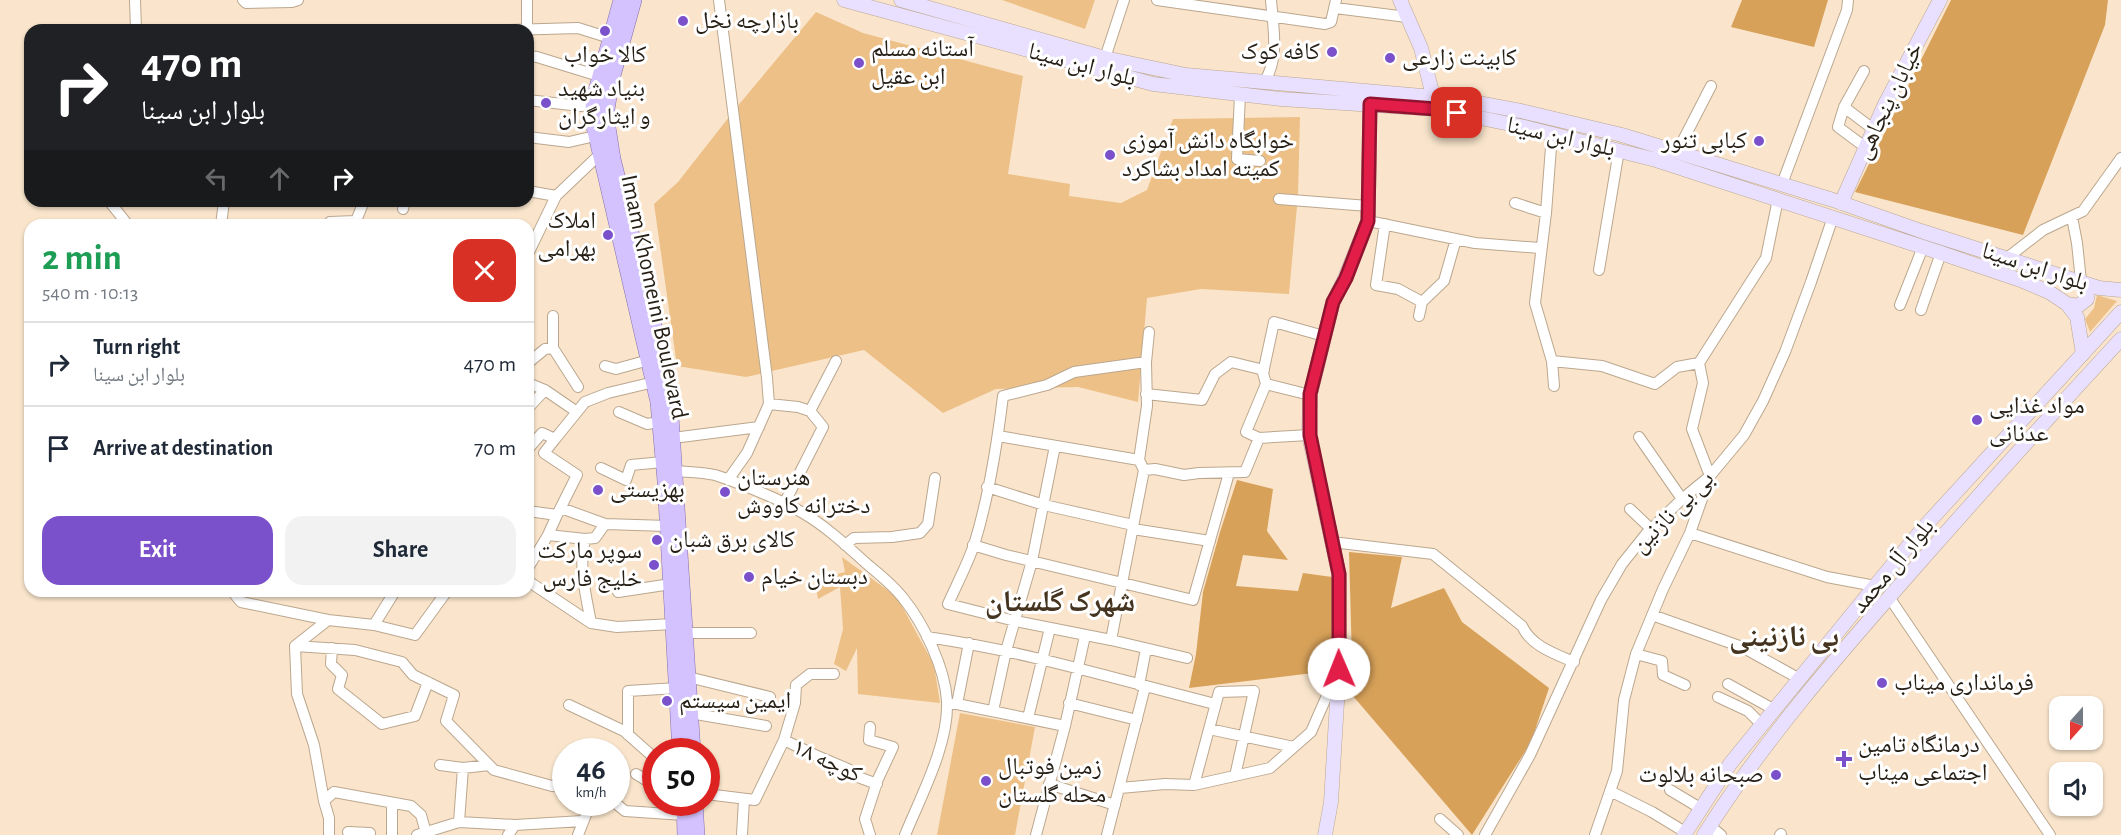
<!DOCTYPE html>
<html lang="en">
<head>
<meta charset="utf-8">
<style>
	:root { --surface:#fff; --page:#f2f2f3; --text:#1f2937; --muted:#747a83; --line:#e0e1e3; --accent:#7b51cb }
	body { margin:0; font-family:"Alegreya Sans","Noto Naskh Arabic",sans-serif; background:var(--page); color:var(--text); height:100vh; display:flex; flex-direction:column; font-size:22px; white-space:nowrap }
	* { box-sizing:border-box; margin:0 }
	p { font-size:20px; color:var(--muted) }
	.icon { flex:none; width:33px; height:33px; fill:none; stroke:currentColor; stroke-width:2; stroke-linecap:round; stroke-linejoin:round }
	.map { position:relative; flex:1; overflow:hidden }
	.panel { position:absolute; left:24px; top:219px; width:510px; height:378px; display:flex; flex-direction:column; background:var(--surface); border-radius:18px; box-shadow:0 2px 4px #0004 }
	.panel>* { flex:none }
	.guide { position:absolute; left:24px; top:24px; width:510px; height:183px; border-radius:18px; box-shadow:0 2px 4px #0004; background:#202124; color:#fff; overflow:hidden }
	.needle { width:39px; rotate:201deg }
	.tools { position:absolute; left:2049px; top:696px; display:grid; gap:12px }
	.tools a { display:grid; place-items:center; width:54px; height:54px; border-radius:12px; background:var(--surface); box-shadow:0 2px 4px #0004; font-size:30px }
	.speed { position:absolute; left:552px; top:738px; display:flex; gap:12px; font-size:30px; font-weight:700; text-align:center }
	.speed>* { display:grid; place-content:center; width:78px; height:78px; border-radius:50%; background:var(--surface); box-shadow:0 2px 4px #0004; line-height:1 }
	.speed small { font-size:15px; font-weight:400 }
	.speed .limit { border:9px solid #d22; background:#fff; color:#111 }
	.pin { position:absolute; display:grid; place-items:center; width:51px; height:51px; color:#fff; margin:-26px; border-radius:12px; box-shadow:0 3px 9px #0006 }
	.me { position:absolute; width:66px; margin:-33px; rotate:359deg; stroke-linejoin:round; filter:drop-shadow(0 0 4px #0008) }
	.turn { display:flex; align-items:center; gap:21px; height:126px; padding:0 18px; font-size:27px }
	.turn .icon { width:78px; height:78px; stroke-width:2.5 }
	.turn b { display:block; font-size:42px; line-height:51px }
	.lanes { display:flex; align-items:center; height:57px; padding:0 18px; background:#0003; justify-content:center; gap:30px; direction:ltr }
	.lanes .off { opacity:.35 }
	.round { display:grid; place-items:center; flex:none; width:63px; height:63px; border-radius:18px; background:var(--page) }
	.headline { display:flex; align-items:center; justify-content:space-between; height:102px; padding:0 18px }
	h1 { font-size:36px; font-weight:700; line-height:45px; color:#1e9e55 }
	.action { display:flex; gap:12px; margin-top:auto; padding:12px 18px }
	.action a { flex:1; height:69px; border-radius:18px; background:var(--accent); color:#fff; font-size:24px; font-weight:700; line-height:69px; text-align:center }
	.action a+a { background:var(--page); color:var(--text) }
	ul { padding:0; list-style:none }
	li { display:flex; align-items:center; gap:18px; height:84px; padding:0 18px; border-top:2px solid var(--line) }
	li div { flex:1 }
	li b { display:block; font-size:22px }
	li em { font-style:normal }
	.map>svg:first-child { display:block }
</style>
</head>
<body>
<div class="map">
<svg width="2121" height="835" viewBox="0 0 2121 835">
	<rect width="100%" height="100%" fill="#fae5cc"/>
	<path fill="#edc087" d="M1002 0H1095L1085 29Z
		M816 12 863 33 1023 76 1008 174 1070 184 1069 196 1121 203 1147 190 1173 119 1300 117 1298 195 1289 294 1201 289 1147 298 1138 402 1078 387 996 389 943 413 864 350 746 377 677 366 654 204 678 182 736 108Z
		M2097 295 2117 301 2090 332 2085 319 2094 308Z
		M842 557 897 597 934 665 940 703 858 694 857 648 846 671 834 664 843 629 840 587 818 599 815 580 845 572Z
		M960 713 1035 727 1015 835H937Z"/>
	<path fill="#d7a159" d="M1742 0H1828L1814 47 1731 27Z
		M1951 0H2108L2105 25 2023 235 1855 192Z
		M1237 480 1273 489 1267 531 1288 560 1243 555 1236 586 1298 591 1303 573 1332 577 1334 644 1313 673 1189 688 1196 654 1203 592 1220 532Z
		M1349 552 1402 557 1391 608 1444 588 1462 622 1549 688 1531 742 1472 835 1353 696Z"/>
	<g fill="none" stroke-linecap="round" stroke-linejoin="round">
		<defs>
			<path id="street" d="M135 0 136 30
				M243 0 246 3 292 2 298 0
				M719 0 767 378 769 404
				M1157 0 1325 24 1331 22 1336 0
				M1335 8 1407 17
				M527 28V0
				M509 30 578 28 610 38
				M528 56 537 57 599 76
				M1105 58 1124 0
				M1264 82C1280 59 1273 26 1271 0
				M1240 95 1237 159 1260 161
				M528 100 580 106 593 105
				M1844 107 1864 71
				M1552 134 1546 213 1535 303 1552 361 1554 386
				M528 137 569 142 595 136
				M1865 147 1838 127 1844 107 1873 129
				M1677 152 1711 86
				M1782 184 1847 10 1848 0
				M528 191 556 196
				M1279 199 1368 206
				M109 201 128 225
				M1515 203 1546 213
				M403 209 405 201
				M2072 217 2077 243 2081 281
				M1368 221 1475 243 1540 248
				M1385 224 1376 285 1398 289 1422 302
				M221 225 224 201
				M329 225 330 222 356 221 364 201
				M528 254 556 196 599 155
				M2007 258 2043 230 2083 211 2121 158
				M1599 270 1619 150
				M1900 305 1923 247
				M1921 310 1941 253
				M1419 316 1422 302 1444 281 1456 239
				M553 348V316
				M1552 361 1602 366 1655 384 1677 367 1699 363
				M1146 362 1074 372 1047 385 1003 396C997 445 989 497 974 545 967 565 957 584 948 604L1015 621 1111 640 1187 658
				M528 363 545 349 553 348 578 387
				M605 366 616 369 649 360
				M528 383 545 390
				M1266 384 1263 373 1274 322 1324 336
				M1146 394 1202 400 1215 374 1231 362 1264 370
				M528 408 545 390 577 412
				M619 412 647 424 660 422
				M998 436 1139 460
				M1639 437 1682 499
				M673 438 759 427
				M1259 438 1246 432 1266 384 1310 395
				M555 439 585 402 608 393 654 382
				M528 449 542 433 555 439 544 453 577 475 557 515
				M601 468 626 480 631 465 663 462
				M1144 470 1155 469 1184 475 1199 473 1245 472 1259 438 1309 435
				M675 471C688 472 703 472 715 475 740 483 781 500 803 513 827 527 847 546 867 564 879 574 893 585 903 598 924 624 945 668 947 701 949 744 921 796 905 835
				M728 480 747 453 769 404 798 407 810 411 836 361
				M987 487 1044 505 1133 525
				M784 504 823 427 810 411
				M561 508 605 524
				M1630 509 1651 529
				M528 511 557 515 548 535 585 539 595 538 605 524 667 526
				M1133 529 1210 541
				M1690 533 1827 577 1875 586
				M585 539C578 566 586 595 591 623
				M1332 542 1433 554 1522 626C1531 646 1555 654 1574 662
				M845 545 854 538 892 537 920 533 928 524 935 478
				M973 545 1006 555 1193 600 1229 473
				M528 568 548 535
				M528 581 591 623 617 627 673 624
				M232 591 241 602 328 620 374 625 415 635 447 591
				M618 592 671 584
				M1889 597 2050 835
				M1652 615 1742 647 1798 678
				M374 625 395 591
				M685 633H751
				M927 637C1025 651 1119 680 1215 704
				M1111 640 1144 470 1139 460 1147 406 1146 362 1149 332
				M295 646 328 620
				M332 648 331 664 342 675 338 689 382 724 415 716 428 682
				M1636 654 1662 661 1663 675 1685 685
				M688 677 770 697
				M1728 684 1773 709
				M1139 685 1146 649
				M1718 697 1748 711 1761 724
				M1069 703 1137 720
				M947 704H957L1065 726
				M957 704 969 643
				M569 705 624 731 650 754 656 756
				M993 711 1006 651 1032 561 1055 446
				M690 713 766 726
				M1028 718 1050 628
				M1209 729 1294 747
				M628 735V691L677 688
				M784 740 795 703 796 685 810 674H834
				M440 765 463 768 489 765
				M636 774 656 786
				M1049 784 1115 805
				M1194 785 1219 692 1254 691 1235 776
				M1120 788 1165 784 1194 785 1270 768 1311 732 1336 675
				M1670 790 1700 808
				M1610 791 1652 812 1685 832
				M706 794 755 800 784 740 815 755 848 769 858 777 877 784
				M324 801 314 745 297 694 295 646 355 650 402 662 413 675 454 695 446 721 494 770 552 786 566 787
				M614 802 625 811 684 815
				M1440 819 1458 835
				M459 822 463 768
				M1710 826 1721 835
				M329 835V818L324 801 334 792 411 806 421 815 426 833
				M349 835 348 832 370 833
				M392 835V803
				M417 835 459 822 515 825
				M508 835 515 825 583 821
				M578 835 591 802
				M742 835 744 799
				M870 835 865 819 878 779 893 747 869 740 870 727
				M1036 835 1065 726 1085 636
				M1107 835 1145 687
				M1485 835 1530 755 1601 600 1622 564 1646 534 1682 499 1710 476 1744 435 1763 401 1785 352 1811 282 1833 217
				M1595 835 1617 771 1624 700 1636 654 1663 589 1690 533 1710 476 1692 429 1703 383 1699 363 1766 258 1778 199
				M1780 835 1781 834"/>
			<path id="secondary" d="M844 0 1153 84 1281 99 1436 109 1520 126 1656 160 1941 253 2023 281 2049 292 2067 304 2077 317 2083 354
				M901 0 1105 58 1186 75 1456 99 1521 111 1622 135 1833 200 1921 231 2099 288 2121 290
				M1400 0 1421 48 1435 104
				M1841 203 1885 104 1940 0
				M2067 304 2078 306 2087 299 2088 289 2081 281
				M1325 835 1331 802 1339 669V574L1309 435 1310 395 1333 302 1345 278 1368 221 1370 104
				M1684 835 1730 764 1875 586 1925 526 2121 312
				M1704 835C1762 743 1834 660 1906 578 1977 497 2048 418 2121 339"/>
			<path id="primary" d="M621 0 594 98 592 118 658 402 665 481 680 752
				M634 0 612 79 606 115 613 159 658 341 670 401 693 752
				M684 802 685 835
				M695 802 697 835"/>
		</defs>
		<use href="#street" stroke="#bba78f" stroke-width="12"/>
		<use href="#secondary" stroke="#bba78f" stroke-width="15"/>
		<use href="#primary" stroke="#836ead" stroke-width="16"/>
		<use href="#street" stroke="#fff" stroke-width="10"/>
		<use href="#secondary" stroke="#e9e0ff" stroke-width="14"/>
		<use href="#primary" stroke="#d3c2fe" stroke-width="15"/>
	</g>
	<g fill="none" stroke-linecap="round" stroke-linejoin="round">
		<defs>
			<path id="route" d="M1339 669V574L1310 435V394L1333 302 1346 278 1368 221 1370 104 1436 109 1457 113"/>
		</defs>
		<use href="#route" stroke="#92132f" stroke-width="15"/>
		<use href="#route" stroke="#e11d48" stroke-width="10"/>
	</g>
	<g fill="#7b51cb" stroke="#fff" stroke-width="2">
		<circle cx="683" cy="21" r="6"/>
		<circle cx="605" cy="31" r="6"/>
		<circle cx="1332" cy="52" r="6"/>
		<circle cx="1390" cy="58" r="6"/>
		<circle cx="859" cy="63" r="6"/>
		<circle cx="546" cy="103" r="6"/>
		<circle cx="1759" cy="141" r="6"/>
		<circle cx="1110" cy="155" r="6"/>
		<circle cx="608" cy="235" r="6"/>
		<circle cx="1977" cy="420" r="6"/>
		<circle cx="598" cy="490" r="6"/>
		<circle cx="725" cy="492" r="6"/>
		<circle cx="657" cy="540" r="6"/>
		<circle cx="654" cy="565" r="6"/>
		<circle cx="749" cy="577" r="6"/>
		<circle cx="1882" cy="683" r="6"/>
		<circle cx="667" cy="701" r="6"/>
		<path d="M1841 750h6v6h6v6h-6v6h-6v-6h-6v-6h6z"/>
		<circle cx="1776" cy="775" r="6"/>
		<circle cx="986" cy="781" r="6"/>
	</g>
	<g text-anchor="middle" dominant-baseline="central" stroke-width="6" stroke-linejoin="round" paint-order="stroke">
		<g font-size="24" fill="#261f16" stroke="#fff" text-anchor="start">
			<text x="695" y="21">بازارچه نخل</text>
			<text x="871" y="49">آستانه مسلم<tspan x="871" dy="28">ابن عقیل</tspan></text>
			<text x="1320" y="52" text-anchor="end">کافه کوک</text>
			<text x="605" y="55" text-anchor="middle">کالا خواب</text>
			<text x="1402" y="58">کابینت زارعی</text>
			<text x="558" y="89">بنیاد شهید<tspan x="558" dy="28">و ایثارگران</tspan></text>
			<text x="1122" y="141">خوابگاه دانش آموزی<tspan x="1122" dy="28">کمیته امداد بشاکرد</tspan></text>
			<text x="1747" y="141" text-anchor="end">کبابی تنور</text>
			<text x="596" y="221" text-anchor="end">املاک<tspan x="596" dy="28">بهرامی</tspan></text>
			<text x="1989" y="406">مواد غذایی<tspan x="1989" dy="28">عدنانی</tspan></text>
			<text x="737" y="478">هنرستان<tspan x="737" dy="28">دخترانه کاووش</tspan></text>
			<text x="610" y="490">بهزیستی</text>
			<text x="669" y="540">کالای برق شبان</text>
			<text x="642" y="551" text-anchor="end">سوپر مارکت<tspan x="642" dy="28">خلیج فارس</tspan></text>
			<text x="761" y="577">دبستان خیام</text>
			<text x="1894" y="683">فرمانداری میناب</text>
			<text x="679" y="701">ایمین سیستم</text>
			<text x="1858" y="745">درمانگاه تامین<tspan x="1858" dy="28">اجتماعی میناب</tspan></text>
			<text x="998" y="767">زمین فوتبال<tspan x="998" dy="28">محله گلستان</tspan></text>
			<text x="1764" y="775" text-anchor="end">صبحانه بلالوت</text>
		</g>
		<g font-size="24" fill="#261f16" stroke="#fff">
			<text transform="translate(1082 65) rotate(15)">بلوار ابن سینا</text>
			<text transform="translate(1889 101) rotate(-64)">خیابان پنجاهی</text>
			<text transform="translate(1561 137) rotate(13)">بلوار ابن سینا</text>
			<text transform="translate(2035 267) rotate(18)">بلوار ابن سینا</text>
			<text transform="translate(654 297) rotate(78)">Imam Khomeini Boulevard</text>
			<text transform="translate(1673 512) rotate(-45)">بی بی نازنین</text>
			<text transform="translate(1893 566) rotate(-50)">بلوار آل محمد</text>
			<text transform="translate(827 761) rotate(25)">کوچه ۱۸</text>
		</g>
		<g font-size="30" font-weight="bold" fill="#453520" stroke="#fff">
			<text x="1060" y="602">شهرک گلستان</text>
			<text x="1784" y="637">بی نازنینی</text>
		</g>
	</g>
</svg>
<div class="tools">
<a><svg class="needle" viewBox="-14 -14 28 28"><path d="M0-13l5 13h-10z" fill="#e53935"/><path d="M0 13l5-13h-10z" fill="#747a83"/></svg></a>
<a><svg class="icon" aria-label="sound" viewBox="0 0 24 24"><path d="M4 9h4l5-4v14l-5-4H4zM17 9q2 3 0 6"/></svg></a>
</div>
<div class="speed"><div>46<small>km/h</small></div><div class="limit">50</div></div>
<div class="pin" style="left:1457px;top:113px;background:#d93025"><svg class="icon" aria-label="arrive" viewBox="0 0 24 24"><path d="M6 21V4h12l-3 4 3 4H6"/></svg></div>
<svg class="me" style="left:1339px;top:669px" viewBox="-20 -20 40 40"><circle r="19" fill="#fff"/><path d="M0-13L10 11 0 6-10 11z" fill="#e11d48"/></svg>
<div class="guide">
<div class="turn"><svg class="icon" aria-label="right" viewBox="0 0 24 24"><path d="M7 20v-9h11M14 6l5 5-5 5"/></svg><div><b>470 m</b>بلوار ابن سینا</div></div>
<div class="lanes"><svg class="icon off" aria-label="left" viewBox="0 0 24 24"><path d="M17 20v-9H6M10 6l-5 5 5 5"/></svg><svg class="icon off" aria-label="ahead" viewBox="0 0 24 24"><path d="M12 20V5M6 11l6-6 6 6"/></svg><svg class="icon" aria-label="right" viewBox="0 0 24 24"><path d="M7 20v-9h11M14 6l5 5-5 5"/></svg></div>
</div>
<section class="panel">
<div class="headline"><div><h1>2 min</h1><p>540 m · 10:13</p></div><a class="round" style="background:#d93025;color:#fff"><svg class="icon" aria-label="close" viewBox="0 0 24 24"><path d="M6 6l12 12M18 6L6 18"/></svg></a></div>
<ul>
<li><svg class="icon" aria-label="right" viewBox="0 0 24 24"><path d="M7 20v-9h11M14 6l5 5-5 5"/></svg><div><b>Turn right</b><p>بلوار ابن سینا</p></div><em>470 m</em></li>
<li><svg class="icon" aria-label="arrive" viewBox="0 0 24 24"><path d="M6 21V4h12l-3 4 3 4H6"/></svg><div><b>Arrive at destination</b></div><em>70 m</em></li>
</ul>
<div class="action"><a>Exit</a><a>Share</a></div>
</section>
</div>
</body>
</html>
